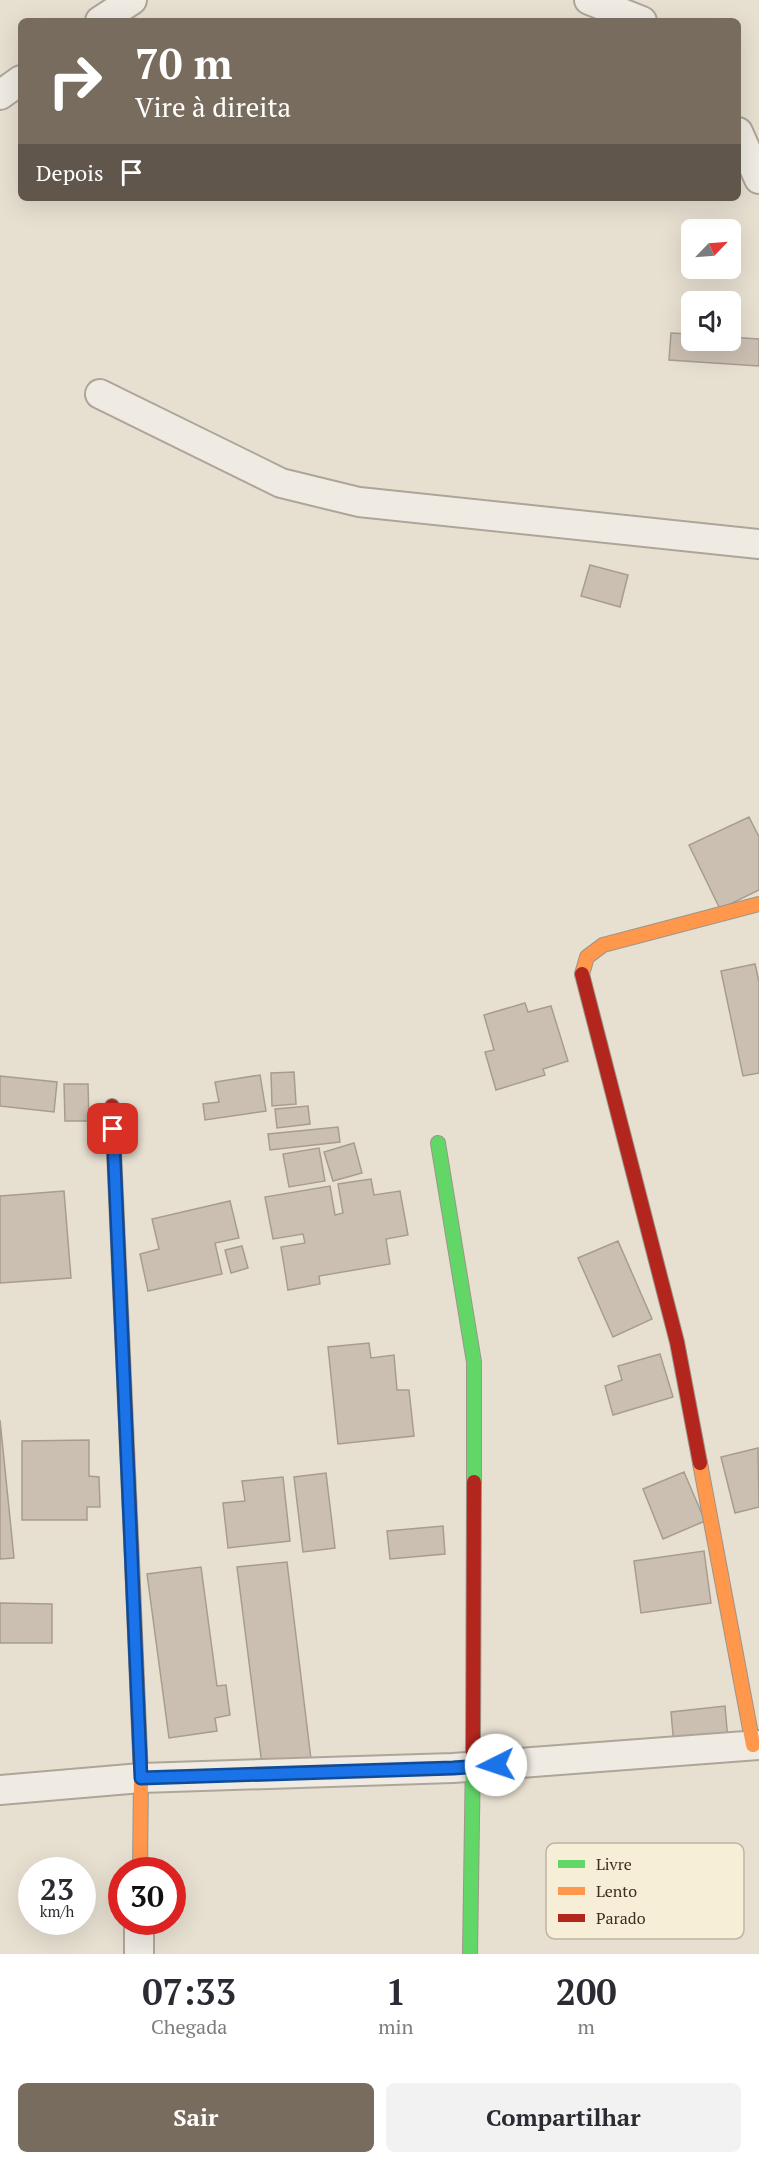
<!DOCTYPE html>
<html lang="pt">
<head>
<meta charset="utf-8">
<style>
	:root { --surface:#fff; --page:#f2f2f3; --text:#2b2b33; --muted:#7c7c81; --accent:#786c5e }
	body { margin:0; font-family:"PT Serif",serif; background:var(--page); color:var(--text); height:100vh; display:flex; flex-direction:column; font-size:22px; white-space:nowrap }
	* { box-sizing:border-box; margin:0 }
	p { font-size:20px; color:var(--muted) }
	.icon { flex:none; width:33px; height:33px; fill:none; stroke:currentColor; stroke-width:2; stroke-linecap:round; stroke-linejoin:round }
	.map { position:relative; height:1954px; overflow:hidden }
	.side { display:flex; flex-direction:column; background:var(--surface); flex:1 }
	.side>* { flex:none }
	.banner { position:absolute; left:18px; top:18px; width:723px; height:183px; border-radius:9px; box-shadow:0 6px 24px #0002; background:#786c5e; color:#fff; overflow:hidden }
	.needle { width:39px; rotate:65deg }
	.buttons { position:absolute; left:681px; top:219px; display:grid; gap:12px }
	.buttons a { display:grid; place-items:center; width:60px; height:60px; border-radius:9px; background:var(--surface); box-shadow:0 6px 24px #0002; font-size:30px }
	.speed { position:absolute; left:18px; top:1857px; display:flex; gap:12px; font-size:30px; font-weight:700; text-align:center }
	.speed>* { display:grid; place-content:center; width:78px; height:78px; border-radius:50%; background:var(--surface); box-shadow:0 6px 24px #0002; line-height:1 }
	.speed small { font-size:15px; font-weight:400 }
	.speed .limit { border:9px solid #d22; background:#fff; color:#111 }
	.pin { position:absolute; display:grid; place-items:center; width:51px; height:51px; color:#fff; margin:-26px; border-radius:12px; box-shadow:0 3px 9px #0006 }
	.me { position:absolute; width:66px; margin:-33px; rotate:266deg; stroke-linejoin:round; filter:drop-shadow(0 0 4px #0008) }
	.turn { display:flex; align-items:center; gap:21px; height:126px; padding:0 18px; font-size:27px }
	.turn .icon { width:78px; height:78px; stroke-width:2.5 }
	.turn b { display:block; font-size:42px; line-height:51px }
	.then { display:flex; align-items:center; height:57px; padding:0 18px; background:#0003; gap:12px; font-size:22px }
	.eta { display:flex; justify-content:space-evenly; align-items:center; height:102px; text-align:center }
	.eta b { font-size:36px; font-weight:700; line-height:42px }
	.primary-button { display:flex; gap:12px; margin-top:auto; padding:12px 18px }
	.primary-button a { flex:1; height:69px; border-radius:9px; background:var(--accent); color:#fff; font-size:24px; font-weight:700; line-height:69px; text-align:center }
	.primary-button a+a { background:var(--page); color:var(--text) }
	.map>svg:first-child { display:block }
</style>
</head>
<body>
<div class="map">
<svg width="759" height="1954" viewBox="0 0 759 1954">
	<rect width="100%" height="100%" fill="#e7e0d1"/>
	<path fill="#cbbfb2" stroke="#a89c90" stroke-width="1.5" d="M671 333 692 334V340H730V337L759 339V366L669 360Z
		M590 565 628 575 620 607 581 596Z
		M749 817 759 837V890L720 909 689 845Z
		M755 964 759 982V1073L743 1076 721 971Z
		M525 1003 528 1012 551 1006 568 1061 543 1069 545 1075 496 1090 485 1052 494 1050 484 1015Z
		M294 1072 296 1104 272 1106 271 1073Z
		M260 1075 266 1111 205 1120 203 1104 219 1102 215 1082Z
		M0 1076 57 1082 54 1112 0 1106Z
		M64 1084H88L89 1121H65Z
		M308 1106 310 1124 277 1128 275 1109Z
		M338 1127 340 1142 270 1150 268 1134Z
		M354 1143 362 1173 333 1181 324 1152Z
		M319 1148 325 1181 289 1187 283 1154Z
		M371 1179 374 1195 400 1191 408 1235 386 1239 390 1264 319 1276 320 1284 288 1290 281 1247 305 1243 303 1234 273 1239 265 1197 330 1186 335 1215 343 1213 338 1184Z
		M64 1191 71 1278 0 1283V1196Z
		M230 1201 239 1238 215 1243 222 1274 148 1291 140 1254 159 1249 152 1219Z
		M618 1241 652 1319 613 1337 578 1258Z
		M242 1246 248 1268 231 1273 225 1250Z
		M369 1343 371 1358 394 1355 397 1390H409L414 1436 338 1444 328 1347Z
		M660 1354 673 1397 613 1415 605 1386 622 1380 618 1366Z
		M0 1420 14 1558 0 1559Z
		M89 1440V1476L99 1477 100 1507H87V1520H22V1441Z
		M758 1448 759 1507 735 1513 721 1457Z
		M684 1472 705 1521 663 1539 643 1489Z
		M326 1473 335 1548 303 1552 294 1477Z
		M283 1477 290 1541 228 1548 223 1503 245 1501 242 1481Z
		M443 1526 445 1554 390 1559 387 1531Z
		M704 1551 711 1603 641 1613 634 1561Z
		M287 1562 311 1759 262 1765 237 1567Z
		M201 1567 217 1686 226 1685 230 1715 215 1718 217 1731 169 1738 147 1574Z
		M0 1603 52 1604V1643H0Z
		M725 1706 728 1741 674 1746 671 1712Z"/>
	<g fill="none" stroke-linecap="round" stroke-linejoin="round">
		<defs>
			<path id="street" d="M589 0 642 21
				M100 21 132 0
				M0 95 21 80
				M738 132 759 179
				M100 394 281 483 359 502 759 544
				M0 1790 141 1778 453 1768 759 1745
				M139 1954V1922"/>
			<path id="fast" d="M438 1143 474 1362V1482
				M470 1954 473 1754"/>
			<path id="slow" d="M582 974 587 957 603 945 759 904
				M700 1463 753 1745
				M132 1561 141 1778 140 1870"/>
			<path id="jam" d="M582 974 677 1342 700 1463
				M112 1106 132 1561
				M473 1754 474 1482"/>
		</defs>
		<use href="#street" stroke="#ada599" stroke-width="32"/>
		<use href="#fast" stroke="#9c958a" stroke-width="16"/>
		<use href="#slow" stroke="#9c958a" stroke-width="16"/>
		<use href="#jam" stroke="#9c958a" stroke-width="16"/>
		<use href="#street" stroke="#efebe3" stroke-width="28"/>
		<use href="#fast" stroke="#63d668" stroke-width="14"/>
		<use href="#slow" stroke="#ff974d" stroke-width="14"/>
		<use href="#jam" stroke="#b3261e" stroke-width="14"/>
	</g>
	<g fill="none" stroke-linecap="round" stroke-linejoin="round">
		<defs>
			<path id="route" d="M113 1129 141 1778 453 1768 496 1765"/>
		</defs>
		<use href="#route" stroke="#114b97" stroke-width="15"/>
		<use href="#route" stroke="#1a73e8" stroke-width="10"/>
	</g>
	<rect x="546" y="1843" width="198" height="96" rx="9" fill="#f7eed8" stroke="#bfb4a1" stroke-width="1.5"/>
	<rect x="558" y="1860" width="27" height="8" fill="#63d668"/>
	<rect x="558" y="1887" width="27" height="8" fill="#ff974d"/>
	<rect x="558" y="1914" width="27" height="8" fill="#b3261e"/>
	<g font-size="16" fill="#3d2e20">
		<text x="596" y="1870">Livre</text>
		<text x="596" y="1897">Lento</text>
		<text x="596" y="1924">Parado</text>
	</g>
</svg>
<div class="buttons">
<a><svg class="needle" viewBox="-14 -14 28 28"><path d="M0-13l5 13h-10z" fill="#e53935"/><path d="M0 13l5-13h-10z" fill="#7c7c81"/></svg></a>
<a><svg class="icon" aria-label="sound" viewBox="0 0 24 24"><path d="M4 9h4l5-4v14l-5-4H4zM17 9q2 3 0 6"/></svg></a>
</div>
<div class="speed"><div>23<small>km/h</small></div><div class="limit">30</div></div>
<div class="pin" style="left:113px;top:1129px;background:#d93025"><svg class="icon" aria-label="arrive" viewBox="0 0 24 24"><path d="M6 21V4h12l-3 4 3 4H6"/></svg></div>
<svg class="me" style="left:496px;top:1765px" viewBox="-20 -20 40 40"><circle r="19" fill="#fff"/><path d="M0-13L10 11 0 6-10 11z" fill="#1a73e8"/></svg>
<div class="banner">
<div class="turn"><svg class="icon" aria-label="right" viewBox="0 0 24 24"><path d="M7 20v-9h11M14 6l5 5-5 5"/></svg><div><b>70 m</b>Vire à direita</div></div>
<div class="then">Depois<svg class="icon" aria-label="arrive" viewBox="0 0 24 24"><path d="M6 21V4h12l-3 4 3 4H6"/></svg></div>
</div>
</div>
<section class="side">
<div class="eta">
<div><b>07:33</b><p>Chegada</p></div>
<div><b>1</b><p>min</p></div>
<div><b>200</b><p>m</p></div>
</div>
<div class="primary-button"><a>Sair</a><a>Compartilhar</a></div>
</section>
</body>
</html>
